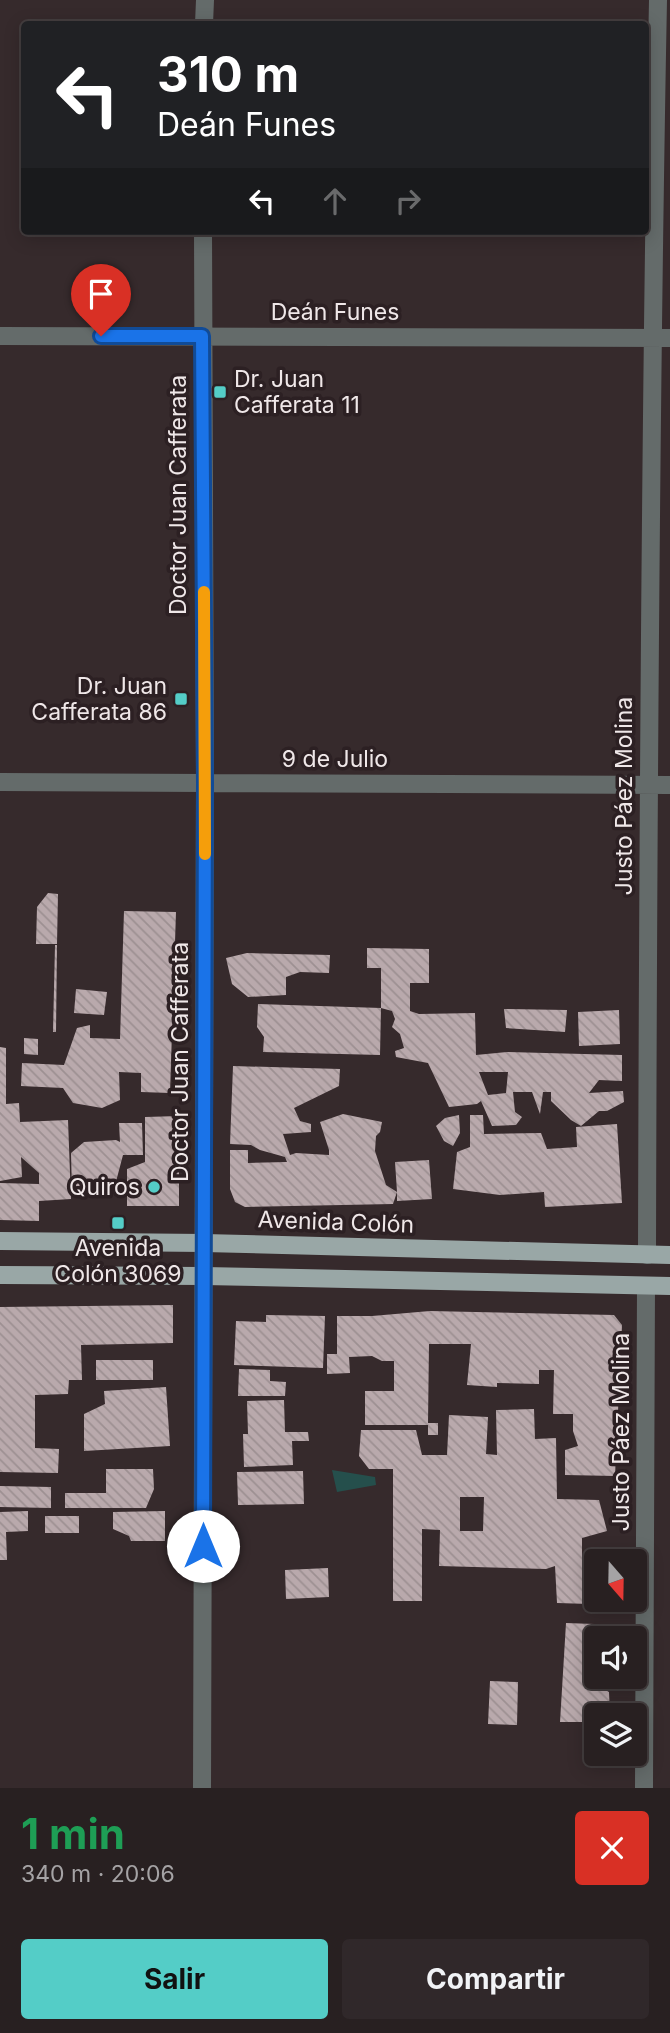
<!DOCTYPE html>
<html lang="es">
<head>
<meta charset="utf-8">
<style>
	:root { --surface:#282021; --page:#30282a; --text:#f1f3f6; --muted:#a5a3a5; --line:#443e3f; --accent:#54cdc7 }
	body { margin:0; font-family:Inter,sans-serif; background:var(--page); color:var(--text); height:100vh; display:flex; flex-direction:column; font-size:26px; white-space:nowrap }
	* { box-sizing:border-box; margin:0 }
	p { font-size:23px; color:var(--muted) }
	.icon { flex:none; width:38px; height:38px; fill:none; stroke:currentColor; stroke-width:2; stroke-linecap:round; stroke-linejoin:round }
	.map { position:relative; height:1788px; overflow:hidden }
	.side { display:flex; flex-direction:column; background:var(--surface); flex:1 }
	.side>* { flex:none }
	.hud { position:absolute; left:21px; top:21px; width:628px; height:214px; border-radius:7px; box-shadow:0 4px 18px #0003,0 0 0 2px var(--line); background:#202124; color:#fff; overflow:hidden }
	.needle { width:46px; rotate:160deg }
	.fabs { position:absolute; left:584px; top:1549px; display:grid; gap:14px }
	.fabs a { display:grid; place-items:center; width:63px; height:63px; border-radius:7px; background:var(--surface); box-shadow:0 4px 18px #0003,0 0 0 2px var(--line); font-size:35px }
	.pin { position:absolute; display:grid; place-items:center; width:60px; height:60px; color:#fff; margin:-72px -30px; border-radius:50% 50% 50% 0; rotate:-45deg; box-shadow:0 0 7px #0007 }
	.pin .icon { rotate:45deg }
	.me { position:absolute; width:77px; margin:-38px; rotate:0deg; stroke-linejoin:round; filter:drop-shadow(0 0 5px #0008) }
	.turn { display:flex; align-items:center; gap:24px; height:147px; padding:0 21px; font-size:32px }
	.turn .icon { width:91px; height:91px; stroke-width:2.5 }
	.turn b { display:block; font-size:49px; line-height:60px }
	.lanes { display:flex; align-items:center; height:66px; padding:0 21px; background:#0003; justify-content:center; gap:35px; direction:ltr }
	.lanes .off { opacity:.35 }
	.round { display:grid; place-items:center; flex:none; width:74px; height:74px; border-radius:7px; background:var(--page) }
	.head { display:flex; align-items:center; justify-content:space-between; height:119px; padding:0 21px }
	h1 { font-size:42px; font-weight:700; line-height:52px; color:#1e9e55 }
	.cta { display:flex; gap:14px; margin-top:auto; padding:14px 21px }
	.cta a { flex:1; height:80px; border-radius:7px; background:var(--accent); color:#111; font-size:28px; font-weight:700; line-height:80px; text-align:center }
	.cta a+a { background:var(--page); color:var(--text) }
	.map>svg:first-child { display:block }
</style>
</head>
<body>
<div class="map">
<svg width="670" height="1788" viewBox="0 0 670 1788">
	<defs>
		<pattern id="building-back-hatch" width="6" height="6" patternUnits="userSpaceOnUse" patternTransform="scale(1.75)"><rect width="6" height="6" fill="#b9a9ac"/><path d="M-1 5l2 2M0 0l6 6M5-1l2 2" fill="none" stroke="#9d9092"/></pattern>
	</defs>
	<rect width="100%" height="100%" fill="#362a2c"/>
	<path fill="#254f4c" d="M332 1470 375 1477 376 1485 337 1492Z"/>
	<path fill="url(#building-back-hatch)" fill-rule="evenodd" d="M48 893 58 894 57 944H36L37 907Z
		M124 911 176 912 170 1093 141 1092V1073L119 1072 120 1100 102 1108 73 1103 63 1088 21 1086 22 1063 64 1065 77 1028 90 1025V1038L120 1039Z
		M55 945H57L56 1032H53Z
		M367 948 429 949V983H410V1011L419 1014 475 1013 476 1055 507 1052 622 1055V1081L599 1080 589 1093 623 1091 624 1102 607 1111H599L581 1126 571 1120 551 1101V1092H543L540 1114 532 1092H513L515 1112 522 1117 516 1125 492 1126 481 1101 477 1104 449 1107 428 1063 396 1057 395 1051 404 1048 400 1034 392 1027 395 1019 392 1011 381 1008 380 1055 263 1052 264 1037 257 1027 258 1004 381 1008V968H367ZM479 1072H508L506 1093 488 1095Z
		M247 953 330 955 329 973 300 972 286 977V995L248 997 232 984 226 958Z
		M76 989 107 992 104 1015 74 1013Z
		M504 1009 567 1010 565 1032 506 1028Z
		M619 1010 620 1044 579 1046 578 1012Z
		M24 1038 38 1039V1055L24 1054Z
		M0 1047 6 1048V1104L19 1103 20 1122 68 1120 71 1199 39 1201V1221L0 1220V1183L39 1184V1173L21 1157 22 1177 0 1181Z
		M233 1066 340 1069 339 1086 294 1108 300 1121 311 1124V1132L283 1134 290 1155 296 1153 329 1155V1150L320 1122 343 1114 382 1122 380 1132 376 1136 375 1151 386 1185 397 1192 395 1162 429 1160 432 1199 397 1201V1192L393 1204 245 1207 235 1202 230 1189V1150H248V1163L287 1162 285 1157 260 1150 251 1145 230 1144Z
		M459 1115 460 1133 453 1146 444 1141 436 1126 445 1118Z
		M470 1115H483L484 1134 541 1133 547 1149 577 1147 576 1127 617 1124 622 1203 545 1207 544 1192 500 1195 453 1189 457 1152 470 1147Z
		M179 1116V1206H127V1169L145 1162V1117Z
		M119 1123H142L143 1155H123L113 1193 72 1194 71 1153 84 1142 116 1140 120 1142Z
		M173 1305V1343L81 1345 82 1380H69L68 1394 35 1395V1448L59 1449 58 1473 0 1472V1307Z
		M430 1311 614 1315 622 1325 615 1476 565 1475V1450L578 1446 573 1431V1414H553L554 1370H539V1384L497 1383V1387L467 1385 471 1344H429L428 1423H438V1435H428V1425H365V1391H394V1361H382L372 1356 349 1357 350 1373 327 1374V1354H337V1316H372Z
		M266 1315 325 1316 323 1368 234 1365 236 1321 266 1322Z
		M96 1360H153V1380H96Z
		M239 1369 270 1370V1381L286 1382 285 1396H238Z
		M166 1387 170 1446 84 1451V1414L105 1404 104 1391Z
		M284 1400 285 1432H308L309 1441H292L293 1465 244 1467 243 1434H248L247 1401Z
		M534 1409 535 1439 556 1438 557 1499 599 1500 607 1531 582 1538V1559L597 1561V1596L589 1604 557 1603 555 1566 546 1569 439 1566 440 1530 422 1529V1601H393V1469H369L359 1456 361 1430H416L422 1455H447L449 1415 488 1417 486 1454 497 1455 496 1410ZM460 1497H484L483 1531H460Z
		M106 1469H153L154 1489 146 1508H65V1493H106Z
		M303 1471 304 1504 238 1505 237 1472Z
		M0 1486 51 1487V1508L0 1507Z
		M28 1511V1531L6 1532 7 1560H0V1512Z
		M165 1511V1541H131L129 1536 113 1529V1512Z
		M45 1516H79V1533H45Z
		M328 1568 329 1597 286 1599 285 1570Z
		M566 1623 594 1624V1666L598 1686 609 1692 610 1715H597V1722H560Z
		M490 1681 518 1682 517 1725 488 1724Z"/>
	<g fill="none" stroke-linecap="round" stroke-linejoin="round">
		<path stroke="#646b6a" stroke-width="18" d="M204 24 205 0
			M0 336 670 338
			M0 782 670 785
			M647 1255C648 837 650 418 658 0
			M202 1788 205 783 203 231
			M644 1788 646 1286"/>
		<path stroke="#99a7a6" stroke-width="18" d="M0 1241 204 1243 670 1255
			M0 1275 204 1276 670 1286"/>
	</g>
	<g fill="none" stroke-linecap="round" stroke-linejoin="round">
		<defs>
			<path id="route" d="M101 336H202L205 783 203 1546"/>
		</defs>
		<use href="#route" stroke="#114b97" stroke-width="18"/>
		<use href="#route" stroke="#1a73e8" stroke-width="12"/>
		<path stroke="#f59e0b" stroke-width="12" d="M204 592 205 854"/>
	</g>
	<g fill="#54cdc7" stroke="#2c2023" stroke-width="2.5">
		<rect x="213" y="385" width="14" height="14" rx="3.5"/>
		<rect x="174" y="692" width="14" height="14" rx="3.5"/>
		<circle cx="154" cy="1187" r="7"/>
		<rect x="111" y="1216" width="14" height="14" rx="3.5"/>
	</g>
	<g text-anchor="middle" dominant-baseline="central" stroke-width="7" stroke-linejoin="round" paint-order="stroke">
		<g font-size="23" fill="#efe7e8" stroke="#2c2023">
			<text x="335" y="312">Deán Funes</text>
			<text transform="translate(178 495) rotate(-90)">Doctor Juan Cafferata</text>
			<text x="335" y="759">9 de Julio</text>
			<text transform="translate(624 796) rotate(-90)">Justo Páez Molina</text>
			<text transform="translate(180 1062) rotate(-90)">Doctor Juan Cafferata</text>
			<text transform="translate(336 1222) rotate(2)">Avenida Colón</text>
			<text transform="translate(621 1432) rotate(-90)">Justo Páez Molina</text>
		</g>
		<g font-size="23" fill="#efe7e8" stroke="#2c2023" text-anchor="end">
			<text x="234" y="379" text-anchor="start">Dr. Juan<tspan x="234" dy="26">Cafferata 11</tspan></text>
			<text x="167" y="686">Dr. Juan<tspan x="167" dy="26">Cafferata 86</tspan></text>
			<text x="140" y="1187">Quiros</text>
			<text x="118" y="1248" text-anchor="middle">Avenida<tspan x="118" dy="26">Colón 3069</tspan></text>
		</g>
	</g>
</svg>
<div class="fabs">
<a><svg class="needle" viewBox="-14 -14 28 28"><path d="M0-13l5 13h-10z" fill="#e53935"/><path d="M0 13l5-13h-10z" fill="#a5a3a5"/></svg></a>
<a><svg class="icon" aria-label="sound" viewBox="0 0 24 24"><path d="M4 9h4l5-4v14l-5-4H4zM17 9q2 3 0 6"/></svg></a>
<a><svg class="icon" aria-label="layers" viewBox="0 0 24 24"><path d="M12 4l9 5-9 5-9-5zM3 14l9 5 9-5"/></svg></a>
</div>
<div class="pin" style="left:101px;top:336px;background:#d93025"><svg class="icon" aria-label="arrive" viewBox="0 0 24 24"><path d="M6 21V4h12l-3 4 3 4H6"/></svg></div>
<svg class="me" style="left:203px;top:1546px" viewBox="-20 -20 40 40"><circle r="19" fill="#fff"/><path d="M0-13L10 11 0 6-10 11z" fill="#1a73e8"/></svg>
<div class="hud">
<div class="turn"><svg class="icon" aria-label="left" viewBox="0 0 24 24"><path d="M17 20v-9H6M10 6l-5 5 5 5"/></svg><div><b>310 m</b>Deán Funes</div></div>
<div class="lanes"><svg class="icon" aria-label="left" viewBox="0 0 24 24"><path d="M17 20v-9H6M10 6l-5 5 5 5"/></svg><svg class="icon off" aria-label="ahead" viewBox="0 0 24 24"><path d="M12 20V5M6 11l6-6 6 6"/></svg><svg class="icon off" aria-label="right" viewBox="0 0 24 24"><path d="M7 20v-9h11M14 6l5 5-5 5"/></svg></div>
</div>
</div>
<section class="side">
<div class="head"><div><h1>1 min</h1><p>340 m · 20:06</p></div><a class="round" style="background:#d93025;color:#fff"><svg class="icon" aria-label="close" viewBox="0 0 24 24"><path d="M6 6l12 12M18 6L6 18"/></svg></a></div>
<div class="cta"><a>Salir</a><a>Compartir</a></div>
</section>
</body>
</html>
